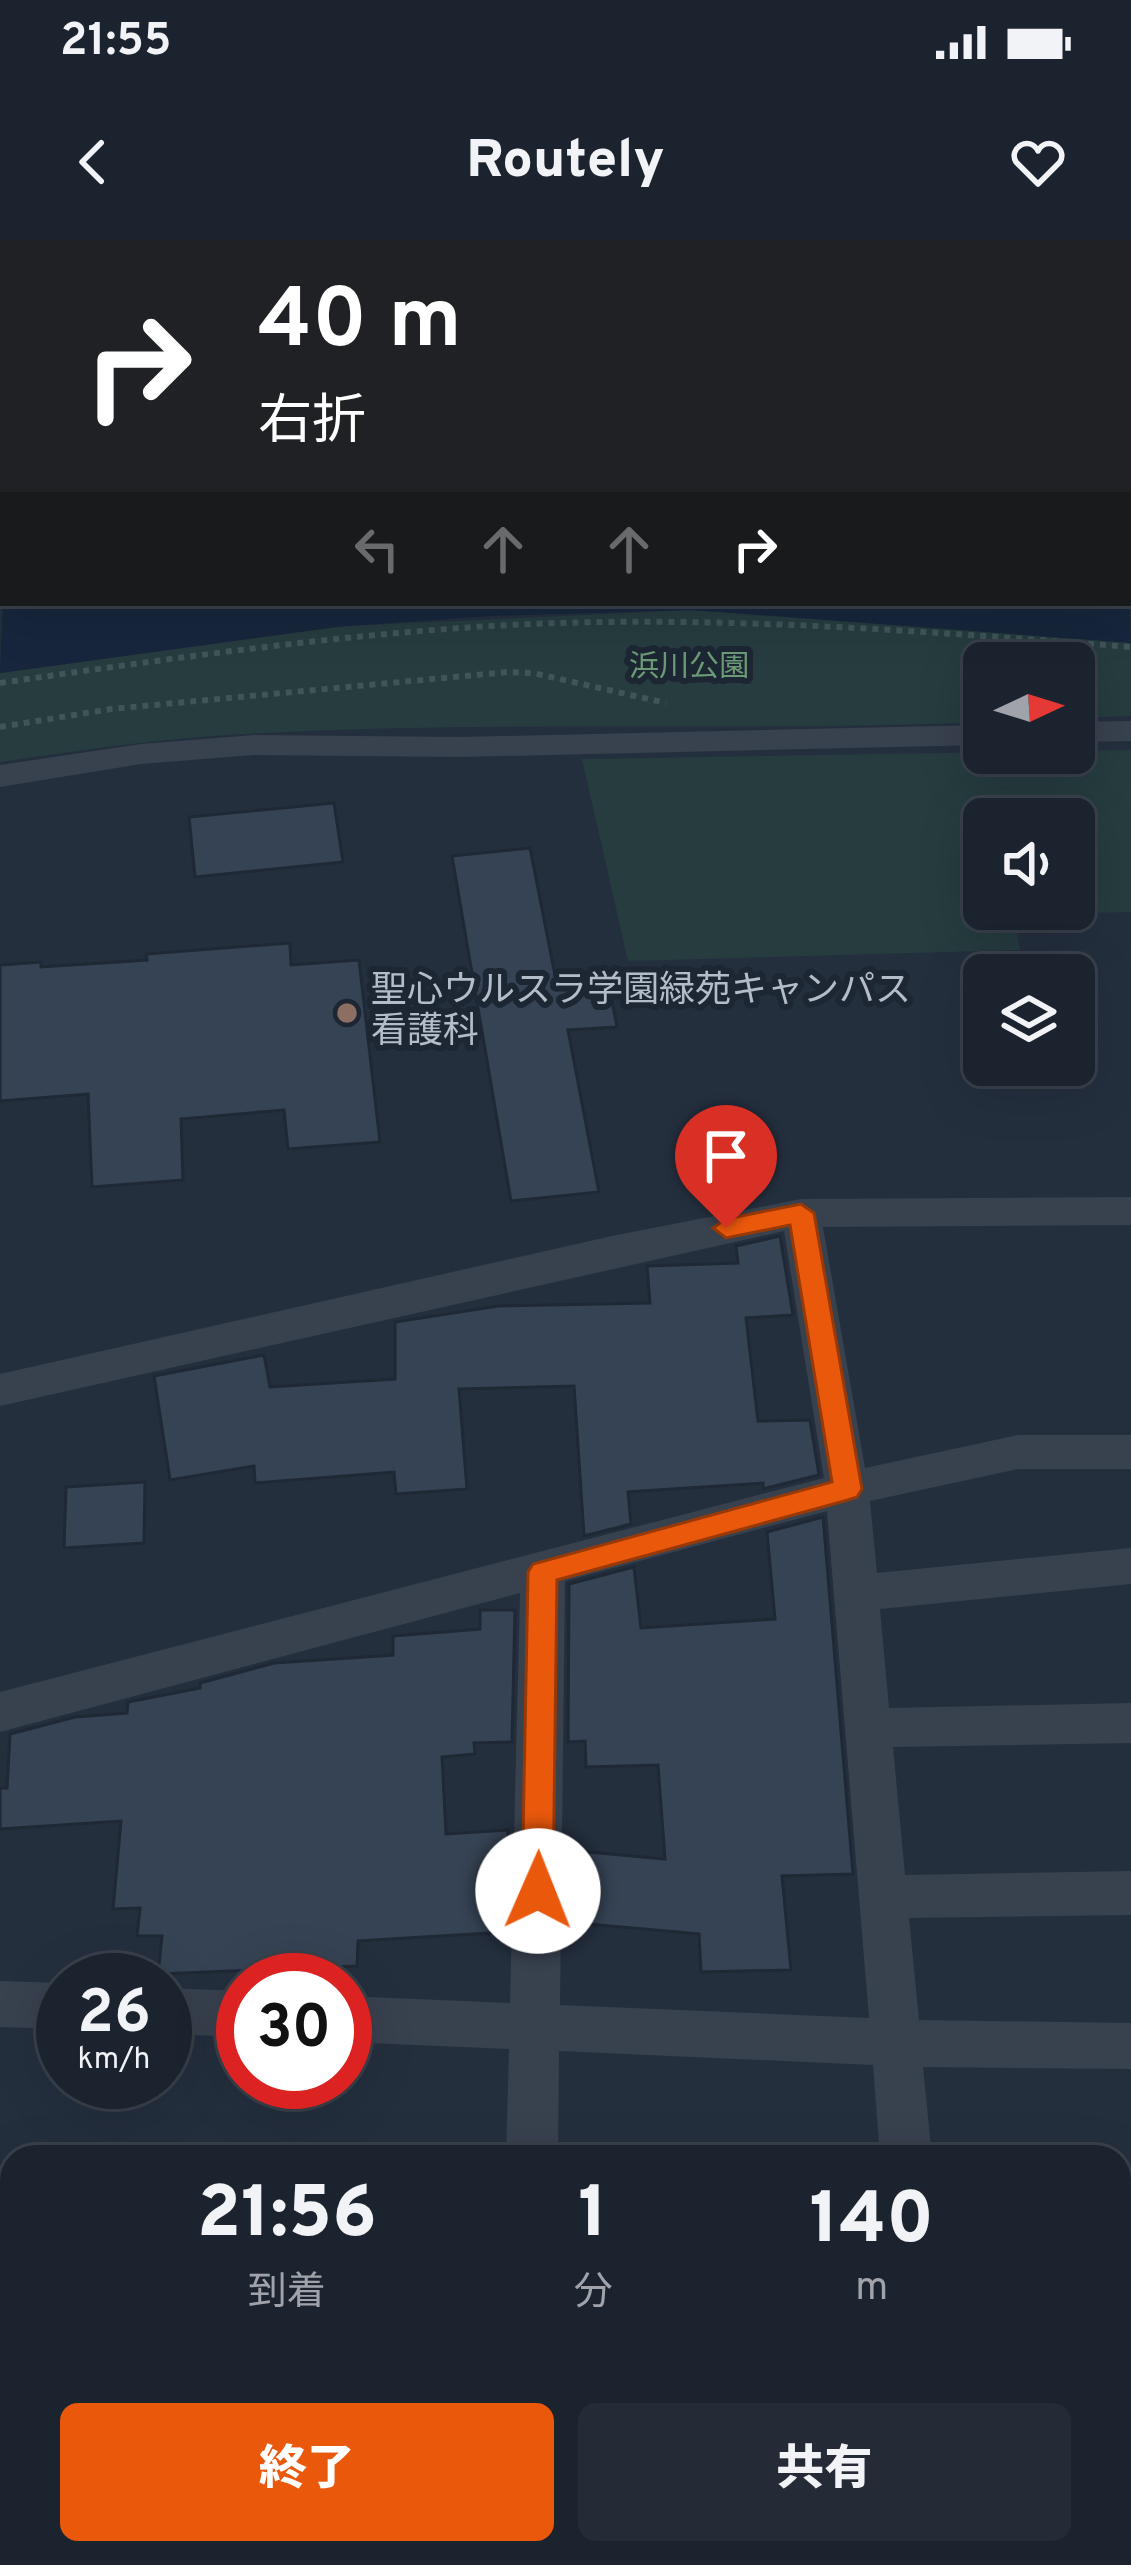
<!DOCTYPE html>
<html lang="ja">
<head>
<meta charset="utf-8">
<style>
	:root { --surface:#1b232e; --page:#242b36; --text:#f1f3f6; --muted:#a0a4aa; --line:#39404a; --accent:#ea580c }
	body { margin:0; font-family:Overpass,"Noto Sans JP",sans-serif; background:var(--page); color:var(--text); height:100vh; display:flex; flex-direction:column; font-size:45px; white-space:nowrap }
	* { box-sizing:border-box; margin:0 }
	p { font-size:39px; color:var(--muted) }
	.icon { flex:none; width:66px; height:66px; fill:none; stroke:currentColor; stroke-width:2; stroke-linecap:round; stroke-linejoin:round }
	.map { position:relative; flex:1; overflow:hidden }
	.sheet { position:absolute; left:0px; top:1905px; width:1131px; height:420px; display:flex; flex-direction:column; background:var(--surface); border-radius:36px 36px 0 0; box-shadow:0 12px 48px #0002,0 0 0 3px var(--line) }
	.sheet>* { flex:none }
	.top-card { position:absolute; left:0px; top:0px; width:1131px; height:366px; box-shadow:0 12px 48px #0002,0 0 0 3px var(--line); background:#202124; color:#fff; overflow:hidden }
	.needle { width:78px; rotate:86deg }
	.buttons { position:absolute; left:963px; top:402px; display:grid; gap:24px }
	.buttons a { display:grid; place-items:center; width:132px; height:132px; border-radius:18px; background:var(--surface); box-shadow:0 12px 48px #0002,0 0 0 3px var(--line); font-size:60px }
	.speed { position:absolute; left:36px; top:1713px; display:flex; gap:24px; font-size:60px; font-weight:700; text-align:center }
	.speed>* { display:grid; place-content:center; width:156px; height:156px; border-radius:50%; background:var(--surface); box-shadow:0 12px 48px #0002,0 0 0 3px var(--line); line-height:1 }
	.speed small { font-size:30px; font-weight:400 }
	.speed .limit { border:18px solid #d22; background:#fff; color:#111 }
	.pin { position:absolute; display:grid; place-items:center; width:102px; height:102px; color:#fff; margin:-123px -51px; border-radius:50% 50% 50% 0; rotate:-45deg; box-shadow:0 0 12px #0007 }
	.pin .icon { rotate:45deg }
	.me { position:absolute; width:132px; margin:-66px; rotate:1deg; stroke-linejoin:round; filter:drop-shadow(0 0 9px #0008) }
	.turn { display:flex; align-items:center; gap:42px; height:252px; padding:0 60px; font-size:54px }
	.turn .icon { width:156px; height:156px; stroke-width:2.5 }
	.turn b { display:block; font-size:84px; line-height:102px }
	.lanes { display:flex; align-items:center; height:114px; padding:0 60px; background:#0003; justify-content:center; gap:60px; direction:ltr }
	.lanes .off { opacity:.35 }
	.eta { display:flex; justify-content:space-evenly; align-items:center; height:204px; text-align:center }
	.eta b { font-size:72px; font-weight:800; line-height:84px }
	.primary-button { display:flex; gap:24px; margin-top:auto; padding:24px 60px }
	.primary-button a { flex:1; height:138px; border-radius:18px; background:var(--accent); color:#fff; font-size:48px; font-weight:800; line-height:138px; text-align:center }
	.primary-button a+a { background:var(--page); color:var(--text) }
	.status { display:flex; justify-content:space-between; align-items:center; height:84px; padding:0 60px; background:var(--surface); direction:ltr }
	.status svg { height:33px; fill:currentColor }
	header { display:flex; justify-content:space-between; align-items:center; height:156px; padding:0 60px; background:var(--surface); font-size:54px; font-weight:800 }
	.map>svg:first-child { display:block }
</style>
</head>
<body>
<div class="status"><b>21:55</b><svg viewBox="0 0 49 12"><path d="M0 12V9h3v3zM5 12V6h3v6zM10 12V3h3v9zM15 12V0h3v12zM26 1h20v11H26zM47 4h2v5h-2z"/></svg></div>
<header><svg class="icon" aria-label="back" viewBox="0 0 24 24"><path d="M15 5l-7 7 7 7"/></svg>Routely<svg class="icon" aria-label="heart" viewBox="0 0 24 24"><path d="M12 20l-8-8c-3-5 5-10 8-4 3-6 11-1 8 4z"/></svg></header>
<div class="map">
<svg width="1131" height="2325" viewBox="0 0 1131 2325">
	<rect width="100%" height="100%" fill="#242f3e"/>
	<path fill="#263c3f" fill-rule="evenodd" d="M691 370 1131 397V476L1074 478V423H984V482C738 492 491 480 245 494 163 498 81 510 0 522V433L346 386Z
		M1131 510V672L1013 675 1020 710 628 721 582 519ZM984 579H1074V669H984Z"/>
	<path fill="#17263c" d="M1128 330 1131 403 691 370 490 376 335 387 0 433 3 359V363H1128Z"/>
	<path fill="#364354" stroke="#1f2835" stroke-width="3" d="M334 563 343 622 195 637 189 577Z
		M530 608 555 735 606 730 617 787 568 790 599 952 511 961 452 616Z
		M290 703 291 725 359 720 380 902 288 909 284 870 181 879 183 940 92 947 88 854 0 861V725L41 722V727L147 720 146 714Z
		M780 996 793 1075 746 1078 758 1181 810 1180 819 1235 763 1249V1243L628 1252 631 1284 584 1296 574 1146 459 1149 467 1249 396 1254 394 1232 255 1243 254 1226 170 1240 154 1136 264 1115 270 1147 395 1139V1082L498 1066 650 1063 647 1026 738 1023 736 1006Z
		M145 1242 144 1303 64 1308 66 1247Z
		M823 1277 853 1634 782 1636 791 1730 701 1732 699 1694 565 1682 566 1610 665 1619 658 1525 586 1527 585 1501 568 1502 569 1344 634 1327 641 1388 775 1379 767 1292Z
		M480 1370H515L512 1502 474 1503 475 1514 442 1517 446 1594 508 1590 507 1692 358 1701 357 1726 158 1734 162 1696H137L140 1668 113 1669 121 1581 0 1589V1548H7L10 1494 75 1477 127 1473 128 1462 200 1448V1443L274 1423 393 1415V1396L480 1389Z"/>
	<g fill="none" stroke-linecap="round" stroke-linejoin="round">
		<path stroke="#3f5557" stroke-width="6" stroke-dasharray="6 6" stroke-linecap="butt" d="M0 443C153 421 306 399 460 388 682 372 909 390 1131 407
			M0 487 111 469 508 432 533 433 666 463"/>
		<path fill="#38414e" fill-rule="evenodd" d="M1131 481V501L1074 502V482Z
			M984 485V505L460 517 254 515 141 524 0 547V525L141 504 254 495 460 497Z
			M1131 957V985L823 987 865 1228 1018 1195H1131V1229H1018L870 1261 877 1333 1131 1308V1344L880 1369 889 1468 1131 1463V1503L893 1507 905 1635 1131 1631V1675L909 1678 919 1780 1131 1783V1829L923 1827 932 1917H880L873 1825 559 1811 558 1917H506L509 1809 345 1802V1756L510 1763 520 1353 0 1492V1452L824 1238 784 991 0 1166V1134L612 996 801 959ZM827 1271 869 1778 560 1765 565 1341Z
			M0 1741 63 1743V1789L0 1787Z
			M165 1748 243 1751V1797L165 1794Z
			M1119 1926H1131V1976H1119Z
			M1119 2218 1131 2219V2275L1119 2274Z
			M1119 2302 1126 2325H1068L1067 2313H1119Z
			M493 2313H549V2325H491Z
			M911 2313H967L969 2325H911Z"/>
		<path fill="#38414e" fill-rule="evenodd" d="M0 2210 12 2213V2285L0 2282Z
			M225 2313H340L345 2325H230Z"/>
		<path fill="#656462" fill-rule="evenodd" d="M1128 87H1131V113H1128Z
			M3 230V258L0 259V231Z"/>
		<defs>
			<path id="rail" d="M32 3 57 0"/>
		</defs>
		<use href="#rail" stroke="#5a6575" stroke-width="9"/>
		<use href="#rail" stroke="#1d2633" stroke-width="6" stroke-dasharray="20" stroke-linecap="butt"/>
	</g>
	<path fill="#ea580c" stroke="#983908" stroke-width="3" d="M801 964 814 973 862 1249 857 1257 848 1260 557 1340 553 1651 549 1661 538 1665 526 1661 522 1651 528 1332 533 1324 832 1242 790 985 726 998 713 988 726 979Z"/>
	<circle fill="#8d6e63" stroke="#1d2633" stroke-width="4.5" cx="347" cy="773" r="12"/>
	<g text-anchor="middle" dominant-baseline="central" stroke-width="12" stroke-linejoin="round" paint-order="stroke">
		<g font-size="30" fill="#6b9a76" stroke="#1d2633">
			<text x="689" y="428">浜川公園</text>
		</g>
		<g font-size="36" fill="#b4bcc9" stroke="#1d2633" text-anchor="start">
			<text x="371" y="752">聖心ウルスラ学園緑苑キャンパス<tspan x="371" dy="41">看護科</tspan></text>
		</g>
	</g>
</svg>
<div class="buttons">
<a><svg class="needle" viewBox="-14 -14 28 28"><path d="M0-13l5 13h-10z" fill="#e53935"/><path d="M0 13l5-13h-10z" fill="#a0a4aa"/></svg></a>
<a><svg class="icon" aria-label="sound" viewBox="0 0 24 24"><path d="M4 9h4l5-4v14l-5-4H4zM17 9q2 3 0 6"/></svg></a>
<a><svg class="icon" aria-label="layers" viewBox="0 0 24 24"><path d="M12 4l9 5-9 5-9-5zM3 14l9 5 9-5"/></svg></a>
</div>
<div class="speed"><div>26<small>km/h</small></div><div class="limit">30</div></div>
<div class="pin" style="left:726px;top:988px;background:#d93025"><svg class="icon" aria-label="arrive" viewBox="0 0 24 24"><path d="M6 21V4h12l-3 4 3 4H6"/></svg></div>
<svg class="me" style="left:538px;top:1651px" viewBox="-20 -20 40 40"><circle r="19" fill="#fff"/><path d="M0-13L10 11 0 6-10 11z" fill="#ea580c"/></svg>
<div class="top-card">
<div class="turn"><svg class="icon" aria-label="right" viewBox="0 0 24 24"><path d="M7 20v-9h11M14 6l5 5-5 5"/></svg><div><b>40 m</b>右折</div></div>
<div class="lanes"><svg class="icon off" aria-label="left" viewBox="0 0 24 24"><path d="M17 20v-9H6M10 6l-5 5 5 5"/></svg><svg class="icon off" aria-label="ahead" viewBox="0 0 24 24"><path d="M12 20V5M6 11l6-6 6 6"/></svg><svg class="icon off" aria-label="ahead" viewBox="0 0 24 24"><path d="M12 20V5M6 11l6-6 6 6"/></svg><svg class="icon" aria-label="right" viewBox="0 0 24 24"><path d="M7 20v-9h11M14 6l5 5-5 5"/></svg></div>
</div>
<section class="sheet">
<div class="eta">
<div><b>21:56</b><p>到着</p></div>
<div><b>1</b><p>分</p></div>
<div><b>140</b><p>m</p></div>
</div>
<div class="primary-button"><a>終了</a><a>共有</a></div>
</section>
</div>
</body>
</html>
